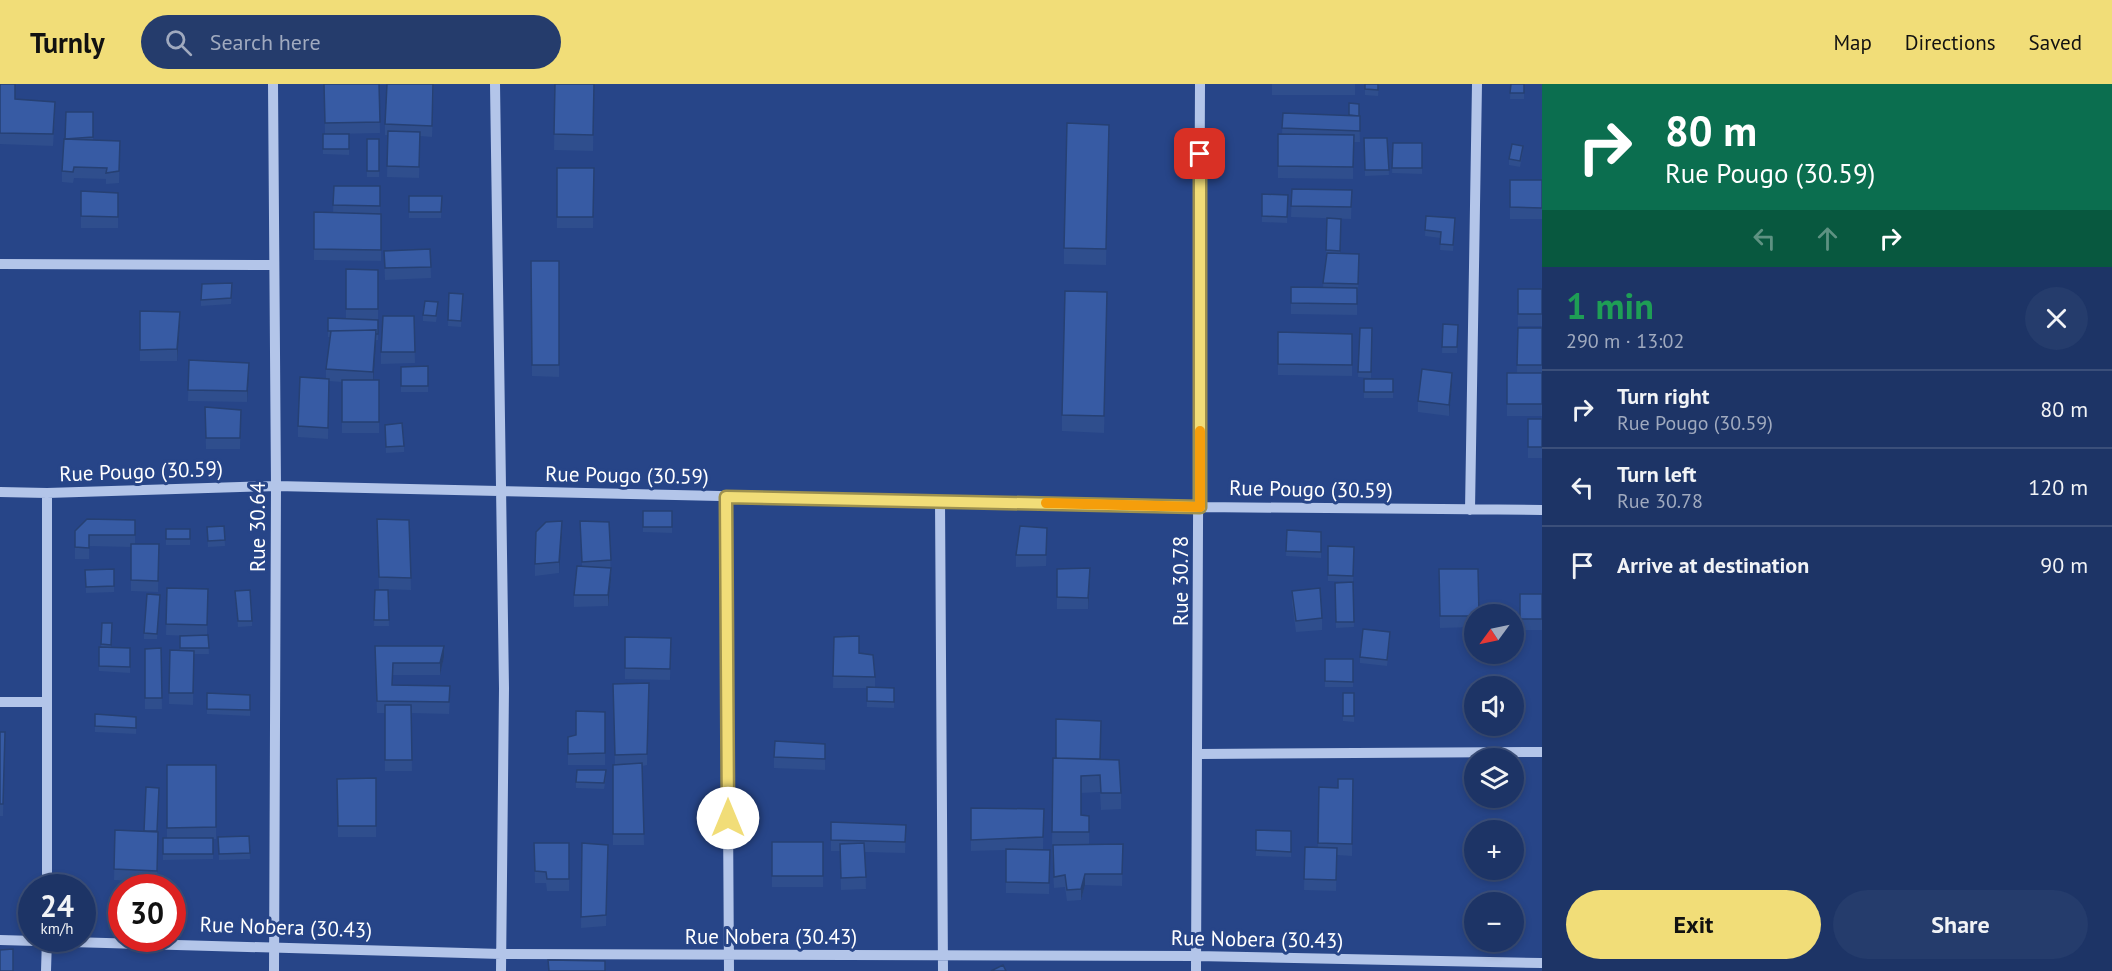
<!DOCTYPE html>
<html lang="en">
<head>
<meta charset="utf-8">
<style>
	:root { --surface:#1d3466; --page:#253c6c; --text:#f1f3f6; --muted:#a0aabf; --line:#3b4f7a; --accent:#f1dd78 }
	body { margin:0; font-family:"PT Sans",sans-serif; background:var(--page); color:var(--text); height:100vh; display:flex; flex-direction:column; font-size:22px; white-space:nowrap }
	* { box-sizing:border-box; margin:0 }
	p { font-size:20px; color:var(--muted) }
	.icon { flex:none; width:33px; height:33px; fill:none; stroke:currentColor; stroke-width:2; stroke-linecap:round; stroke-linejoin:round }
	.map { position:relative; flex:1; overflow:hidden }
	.panel { display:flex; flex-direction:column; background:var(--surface); width:570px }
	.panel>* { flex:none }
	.banner { background:#0b6e4f; color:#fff; overflow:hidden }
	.needle { width:39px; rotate:237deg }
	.buttons { position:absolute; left:1464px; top:520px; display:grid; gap:12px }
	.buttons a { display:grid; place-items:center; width:60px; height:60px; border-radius:50%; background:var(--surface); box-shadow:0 3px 9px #0003,0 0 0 2px var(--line); font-size:30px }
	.speed { position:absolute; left:18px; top:790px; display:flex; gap:12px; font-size:30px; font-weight:700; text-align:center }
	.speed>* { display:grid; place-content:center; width:78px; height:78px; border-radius:50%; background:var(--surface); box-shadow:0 3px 9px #0003,0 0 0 2px var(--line); line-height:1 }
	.speed small { font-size:15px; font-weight:400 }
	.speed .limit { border:9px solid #d22; background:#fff; color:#111 }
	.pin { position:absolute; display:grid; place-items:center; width:51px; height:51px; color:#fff; margin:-26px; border-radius:12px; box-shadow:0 3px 9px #0006 }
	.me { position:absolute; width:66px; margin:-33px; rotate:0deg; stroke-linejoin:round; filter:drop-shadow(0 0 4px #0008) }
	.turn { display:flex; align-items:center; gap:21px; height:126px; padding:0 24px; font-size:27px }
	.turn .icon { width:78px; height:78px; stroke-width:2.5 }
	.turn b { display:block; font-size:42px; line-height:51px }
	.lanes { display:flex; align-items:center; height:57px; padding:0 24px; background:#0003; justify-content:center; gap:30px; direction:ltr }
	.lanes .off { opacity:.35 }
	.round { display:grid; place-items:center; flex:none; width:63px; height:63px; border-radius:32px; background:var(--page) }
	.summary { display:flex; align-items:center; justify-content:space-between; height:102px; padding:0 24px }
	h1 { font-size:36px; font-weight:600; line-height:45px; color:#1e9e55 }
	.primary-button { display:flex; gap:12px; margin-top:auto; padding:12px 24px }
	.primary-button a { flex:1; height:69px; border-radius:36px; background:var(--accent); color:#111; font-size:24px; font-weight:600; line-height:69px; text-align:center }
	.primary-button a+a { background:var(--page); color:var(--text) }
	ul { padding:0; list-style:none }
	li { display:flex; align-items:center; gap:18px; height:78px; padding:0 24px; border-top:2px solid var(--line) }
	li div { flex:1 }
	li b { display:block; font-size:22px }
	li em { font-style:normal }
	header { display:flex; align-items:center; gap:36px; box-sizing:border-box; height:84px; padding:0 30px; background:var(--accent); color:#111 }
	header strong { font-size:28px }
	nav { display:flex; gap:33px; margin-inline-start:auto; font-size:21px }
	.search { width:420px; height:54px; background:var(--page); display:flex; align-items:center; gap:15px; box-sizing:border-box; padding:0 21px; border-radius:33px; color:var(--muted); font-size:22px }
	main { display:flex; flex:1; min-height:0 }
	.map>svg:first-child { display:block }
</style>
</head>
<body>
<header>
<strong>Turnly</strong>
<div class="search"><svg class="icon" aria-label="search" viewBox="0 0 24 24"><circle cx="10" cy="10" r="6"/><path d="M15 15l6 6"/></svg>Search here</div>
<nav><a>Map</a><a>Directions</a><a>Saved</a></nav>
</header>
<main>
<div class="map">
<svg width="1542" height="887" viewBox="0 0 1542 887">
	<rect width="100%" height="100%" fill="#274588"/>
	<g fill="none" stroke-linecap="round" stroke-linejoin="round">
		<path stroke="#b3c5e9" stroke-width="10" d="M273 0 276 402 274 887
			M495 0 504 604 501 887
			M0 180 273 181
			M0 408 47 409 276 402 1200 423 1542 426
			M47 409V804
			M726 413 729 887
			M940 417 943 887
			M1470 426 1477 0
			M0 618H46
			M1199 670 1542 668
			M0 856 501 870 1196 872 1542 879
			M46 887 47 855
			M1196 887 1200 0"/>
	</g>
	<path fill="#2f4e8d" d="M0 0 15 15 55 30 53 62 0 60Z
		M324 0H379L380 49 334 50H349V71L323 70V50H325Z
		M434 0 432 53 420 52 419 94 387 93 388 51H385V40Z
		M555 0H594L593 67 554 66Z
		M1272 0H1355V11H1272Z
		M1365 0H1379L1378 12 1365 11Z
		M1511 0H1524V15H1510Z
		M1359 20 1360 58H1353V95L1278 94V50H1282L1283 29 1349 31Z
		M93 28V56L120 57 119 99 106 100V95L74 94 73 99 62 98V87L65 55Z
		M1364 54H1387L1389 91 1365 92Z
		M367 55H379V93H367Z
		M1109 57 1106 181 1064 180V164Z
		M1393 59H1422V90L1392 89Z
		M1523 67 1520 83 1509 81V75Z
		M557 84H594L593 144H557Z
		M1510 96H1542V135H1510Z
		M334 102H380V130H381V177L314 176V128L333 129Z
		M1292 105 1352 106 1351 135 1291 133Z
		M81 107 118 109V144H81Z
		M1262 110 1288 111 1287 139 1262 138Z
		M409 112H442L441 134H409Z
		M1426 132 1455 140 1453 167 1440 166 1441 154 1425 152Z
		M1327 134 1341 135 1340 169 1359 170 1358 211H1357V231L1291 230V203H1323L1326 172Z
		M430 165 431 194 385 196 384 167Z
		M531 177H559V293L532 292Z
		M346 185 378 186V256H376L373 296H379V349H342V298L329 297 328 355 298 353V342L326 294V285L330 253H328V234L346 235Z
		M232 205 231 220 201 222V216Z
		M1518 205H1542V242H1518Z
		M449 209 463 210 461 243 448 242Z
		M438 224 436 238 423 237V231Z
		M1107 225 1104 349 1062 347V331Z
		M140 227 180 239 177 277H140Z
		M414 232 415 279 381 280V268Z
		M1443 240 1458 241 1457 269H1442Z
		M1360 244H1372L1371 294 1358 293Z
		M1518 244H1542V332H1507V289H1517Z
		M1278 248 1352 250V292L1278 291Z
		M189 276 249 290 247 318 188 317Z
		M428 282V308H401V283Z
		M1364 295H1393V314H1364Z
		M1452 300 1449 332 1418 328V317Z
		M205 323 241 326 240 365H206Z
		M1528 335H1542V374H1528Z
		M385 347 404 362V368L386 369Z
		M643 427H672V449L643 448Z
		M377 435 409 436 411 506 379 505Z
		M135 436V460H159L158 508 131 507V463L89 462V475H75V447Z
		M580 437 609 438 611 495 608 522 574 523V511L582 482Z
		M224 442 225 462 208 463 207 443Z
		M166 445H190V461H166Z
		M1287 446 1321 448V474L1286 472Z
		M562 449 559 489 535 492V480Z
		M1047 455 1046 482 1016 483V471Z
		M1328 462 1354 463 1353 498 1328 497Z
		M114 485V508L86 509 85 486Z
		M1057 485 1090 496 1088 525H1057Z
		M1439 485 1474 531V543L1440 544Z
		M1353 498 1354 543 1336 544 1335 499Z
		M167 504 208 505 207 551H208L209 570H194L193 621 169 620 170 566 180 567V552H189L166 551Z
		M375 506H388L389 542H374Z
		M235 507 252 537V542L238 543Z
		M1292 507 1322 534V546L1296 548 1292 518Z
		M1520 510H1542V546H1520Z
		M160 517 157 555H144V549Z
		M102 539 112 545 111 563 130 564V589L99 587V563H101Z
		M625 553 671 554 670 596 625 595Z
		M834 553 859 569 875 593V603L894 604V624L867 623V604H833Z
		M1390 554 1387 582 1360 579V573Z
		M375 562 444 573 440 591H393L392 601 450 613 449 630 411 629 412 687H385V629H377Z
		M161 564 162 625H145V565Z
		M1325 575H1353V603H1325Z
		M649 599 647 681 642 682 644 761H613V681H615L613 600Z
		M207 609 250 611V632L207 630Z
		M1343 609H1354V638L1343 637Z
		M605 628V681H568V653L576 651Z
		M95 630 136 633V650L95 648Z
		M0 648H5L3 732H0Z
		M774 673 825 675V686L774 684Z
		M1053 674 1101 676 1121 709V725L1101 726 1100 708 1081 709V731L1089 732V761L1123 760 1122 802 1085 801 1081 816 1067 817 1065 803 1054 804 1052 765Z
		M167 681H216V755H213V775L163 776V754H167Z
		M606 692 604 705 576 704V698Z
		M376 694V753H338L337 695Z
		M1353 695 1352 772 1337 771 1336 807 1304 806 1305 763H1318L1319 703 1338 704Z
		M146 703 159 704 157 798 114 796 115 746 144 748Z
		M971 724 1044 725 1043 765H1029L1050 766 1049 810 1006 809V766L971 767Z
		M831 738 906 741 905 769 865 768 866 805 841 806 840 767H831Z
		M1256 746 1291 747V773L1256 772Z
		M249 752 250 775 219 776 218 753Z
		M772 758H823V803H772Z
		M534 759H569V807H547L546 799H535Z
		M582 759 608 761 606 842 581 844Z"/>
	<path fill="#264073" d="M180 228V239L177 277V265Z
		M376 246V258L373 300V288Z
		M249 279V290L247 318V307Z
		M1452 289V300L1449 332V321Z
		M562 437V449L559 489V478Z
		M611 484V495L608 522V511Z
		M1090 484V496L1088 525V514Z
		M444 562V573L440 591V579Z
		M1085 790V801L1081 816V805Z"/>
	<path fill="#375ba4" stroke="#264073" stroke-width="1.5" d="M0 0H15V15L55 18 53 50 0 49Z
		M324 0H379L380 38 325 39Z
		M387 0H433L432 42 385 40Z
		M555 0H594L593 51 554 50Z
		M1365 0H1378V6L1365 5Z
		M1511 0H1524V9H1510Z
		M1349 19 1359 20V32L1349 31Z
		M66 28H93V53L65 55Z
		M1283 29 1360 32V47L1282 44Z
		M1067 39 1109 41 1106 165 1064 164Z
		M388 47 420 48 419 83 387 82Z
		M323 50H349V65H323Z
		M1278 50 1354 51 1353 83 1278 82Z
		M1364 54H1387L1389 86H1365Z
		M64 55 120 57 119 87 106 89 107 84 74 83 73 88 62 87Z
		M367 55H379V87H367Z
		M1393 59H1422V84H1392Z
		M1512 60 1523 62 1520 77 1509 75Z
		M557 84H594L593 133H557Z
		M1510 96H1542V124L1510 123Z
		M334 102H380V122L333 121Z
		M1292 105 1352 106 1351 123 1291 122Z
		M81 107 118 109V133L81 132Z
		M1262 110 1288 111 1287 133 1262 132Z
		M409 112H442L441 128H409Z
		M314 128 381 130V166L314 165Z
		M1426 132 1455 134 1453 161 1440 160 1441 148 1425 146Z
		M1327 134 1341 135 1340 167 1326 166Z
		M430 165 431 183 385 184 384 167Z
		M1327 169 1359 170 1358 200 1323 199Z
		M531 177H559V281H532Z
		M346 185 378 186V225H346Z
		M232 199 231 214 201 216 202 200Z
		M1291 203 1357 204V220L1291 219Z
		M1518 205H1542V230H1518Z
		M1065 207 1107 208 1104 332 1062 331Z
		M449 209 463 210 461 237 448 236Z
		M425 217 438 218 436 232 423 231Z
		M140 227 180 228 177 265 140 266Z
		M383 232H414L415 268H381Z
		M328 234 378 236V250H376V246L328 247Z
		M1443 240 1458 241 1457 263H1442Z
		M1360 244H1372L1371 288H1358Z
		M1518 244H1542V281H1517Z
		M376 246 373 288 326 285 331 247Z
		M1278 248 1352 250V281L1278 280Z
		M189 276 249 279 247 307 188 306Z
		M428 282V302H401V283Z
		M1422 285 1452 289 1449 321 1418 317Z
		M1507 289H1542V320H1507Z
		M300 293 329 295 328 344 298 342Z
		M1364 295H1393V308H1364Z
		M342 296H379V338H342Z
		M205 323 241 326 240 354H206Z
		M1528 335H1542V363H1528Z
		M402 339 404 362 386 363 385 341Z
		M643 427H672V443H643Z
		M87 435 135 436V451H89V464L75 463V447Z
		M377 435 409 436 411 494 379 493Z
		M562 437 559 478 535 480 536 448 546 438Z
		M580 437 609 438 611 476 582 478Z
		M224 442 225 456 208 457 207 443Z
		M1020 442 1047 444 1046 471H1016Z
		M166 445H190V455H166Z
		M1287 446 1321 448V468L1286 467Z
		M131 460H159L158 497 131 496Z
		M1328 462 1354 463 1353 492 1328 491Z
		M577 482 611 484 608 511H574Z
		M1090 484 1088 514 1057 513V485Z
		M114 485V502L86 503 85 486Z
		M1439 485H1478L1479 531H1474V532H1440Z
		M1353 498 1354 538H1336L1335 499Z
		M167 504 208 505 207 541 166 540Z
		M1320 504 1322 534 1296 537 1292 507Z
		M250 506 252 537H238L235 507Z
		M375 506H388L389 536H374Z
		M147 510 160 511 157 550 144 549Z
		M1520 510H1542V535H1520Z
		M102 539H112L111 561 101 560Z
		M1363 545 1390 548 1387 576 1360 573Z
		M208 551 209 564H180V552Z
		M859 552V569L873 571 875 593 833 592 834 553Z
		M625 553 671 554 670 585 625 584Z
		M375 562H444L440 579H393L392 601 450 602 449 618 377 617Z
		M99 563 130 564V583L99 582Z
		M161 564 162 614H145V565Z
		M170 566 194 567 193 609H169Z
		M1325 575H1353V598L1325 597Z
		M649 599 647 670 615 671 613 600Z
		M867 603 894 604V618L867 617Z
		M207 609 250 611V626L207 625Z
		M1343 609H1354V632H1343Z
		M385 621H411L412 676H385Z
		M576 627 605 628V669L568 670V653L576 651Z
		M95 630 136 633V644L95 642Z
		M1056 635 1101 637 1100 675 1056 674Z
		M0 648H5L3 720H0Z
		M775 657 825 660V675L774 673Z
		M1053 674 1119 676 1121 709H1101L1100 691 1081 692V731L1089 732V748H1052Z
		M642 679 644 750H613V681Z
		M167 681H216V743L167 744Z
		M577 686H606L604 699 576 698Z
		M376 694V742H338L337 695Z
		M1338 695H1353L1352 760 1318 759 1319 703 1338 704Z
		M146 703 159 704 157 747H144Z
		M971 724 1044 725 1043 753 971 756Z
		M831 738 906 741 905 758 831 756Z
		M115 746 158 748 157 787 114 785Z
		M1256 746 1291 747V768L1256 766Z
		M249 752 250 769 219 770 218 753Z
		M163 754H213V770H163Z
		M772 758H823V792H772Z
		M534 759H569V795H547L546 788 535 787Z
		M582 759 608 761 606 831 581 833Z
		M864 759 866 793 841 794 840 760Z
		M1123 760 1122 790H1085L1081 805 1067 806 1065 791 1054 793 1053 761Z
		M1305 763 1337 764 1336 796 1304 795Z
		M1006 765 1050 766 1049 799 1006 798Z
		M13 865V887H0V866Z
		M548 876 605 877V887H549Z
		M1003 881 1006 887H991Z"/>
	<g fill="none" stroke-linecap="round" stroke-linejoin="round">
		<defs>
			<path id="route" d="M728 734 726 413 1200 423V70"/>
		</defs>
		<use href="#route" stroke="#9d904e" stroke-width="15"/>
		<use href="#route" stroke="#f1dd78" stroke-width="10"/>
		<path stroke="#f59e0b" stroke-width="10" d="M1046 419 1200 423V347"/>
	</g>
	<g text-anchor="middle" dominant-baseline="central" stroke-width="6" stroke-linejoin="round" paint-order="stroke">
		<g font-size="21" fill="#fff" stroke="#274588">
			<text transform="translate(141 387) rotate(-2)">Rue Pougo (30.59)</text>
			<text transform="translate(627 391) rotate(1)">Rue Pougo (30.59)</text>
			<text transform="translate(1311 405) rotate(1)">Rue Pougo (30.59)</text>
			<text transform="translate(257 443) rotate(-90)">Rue 30.64</text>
			<text transform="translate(1180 497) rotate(-90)">Rue 30.78</text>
			<text transform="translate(286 843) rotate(2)">Rue Nobera (30.43)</text>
			<text x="771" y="852">Rue Nobera (30.43)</text>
			<text transform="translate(1257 855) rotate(1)">Rue Nobera (30.43)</text>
		</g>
	</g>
</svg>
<div class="buttons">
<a><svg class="needle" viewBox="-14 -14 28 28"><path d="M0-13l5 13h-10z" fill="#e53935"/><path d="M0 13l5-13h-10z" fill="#a0aabf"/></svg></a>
<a><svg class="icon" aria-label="sound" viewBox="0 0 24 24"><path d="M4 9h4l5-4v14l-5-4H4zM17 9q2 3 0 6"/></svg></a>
<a><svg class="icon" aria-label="layers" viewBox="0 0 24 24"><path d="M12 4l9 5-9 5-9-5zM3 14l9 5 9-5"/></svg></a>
<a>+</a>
<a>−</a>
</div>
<div class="speed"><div>24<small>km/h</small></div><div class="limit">30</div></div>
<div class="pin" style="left:1200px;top:70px;background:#d93025"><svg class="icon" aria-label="arrive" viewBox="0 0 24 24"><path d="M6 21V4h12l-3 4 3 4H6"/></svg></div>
<svg class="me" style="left:728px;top:734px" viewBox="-20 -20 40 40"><circle r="19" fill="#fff"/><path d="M0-13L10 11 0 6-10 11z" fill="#f1dd78"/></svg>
</div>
<section class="panel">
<div class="banner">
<div class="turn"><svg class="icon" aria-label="right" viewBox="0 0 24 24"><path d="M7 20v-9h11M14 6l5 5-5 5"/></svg><div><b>80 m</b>Rue Pougo (30.59)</div></div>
<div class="lanes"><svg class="icon off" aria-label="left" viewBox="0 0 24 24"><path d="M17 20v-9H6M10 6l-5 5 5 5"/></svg><svg class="icon off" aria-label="ahead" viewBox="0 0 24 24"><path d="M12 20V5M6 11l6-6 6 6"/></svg><svg class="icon" aria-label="right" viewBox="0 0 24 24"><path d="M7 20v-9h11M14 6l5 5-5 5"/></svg></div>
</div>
<div class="summary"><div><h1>1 min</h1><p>290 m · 13:02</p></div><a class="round"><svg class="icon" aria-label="close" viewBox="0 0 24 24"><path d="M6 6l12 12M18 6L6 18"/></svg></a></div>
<ul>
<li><svg class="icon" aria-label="right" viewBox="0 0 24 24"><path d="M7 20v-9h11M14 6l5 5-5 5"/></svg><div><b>Turn right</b><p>Rue Pougo (30.59)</p></div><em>80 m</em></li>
<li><svg class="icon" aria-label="left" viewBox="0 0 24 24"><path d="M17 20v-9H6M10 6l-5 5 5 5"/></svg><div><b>Turn left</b><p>Rue 30.78</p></div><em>120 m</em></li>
<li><svg class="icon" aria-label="arrive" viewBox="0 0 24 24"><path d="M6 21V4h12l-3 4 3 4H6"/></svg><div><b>Arrive at destination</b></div><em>90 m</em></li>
</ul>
<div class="primary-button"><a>Exit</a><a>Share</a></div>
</section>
</main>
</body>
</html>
